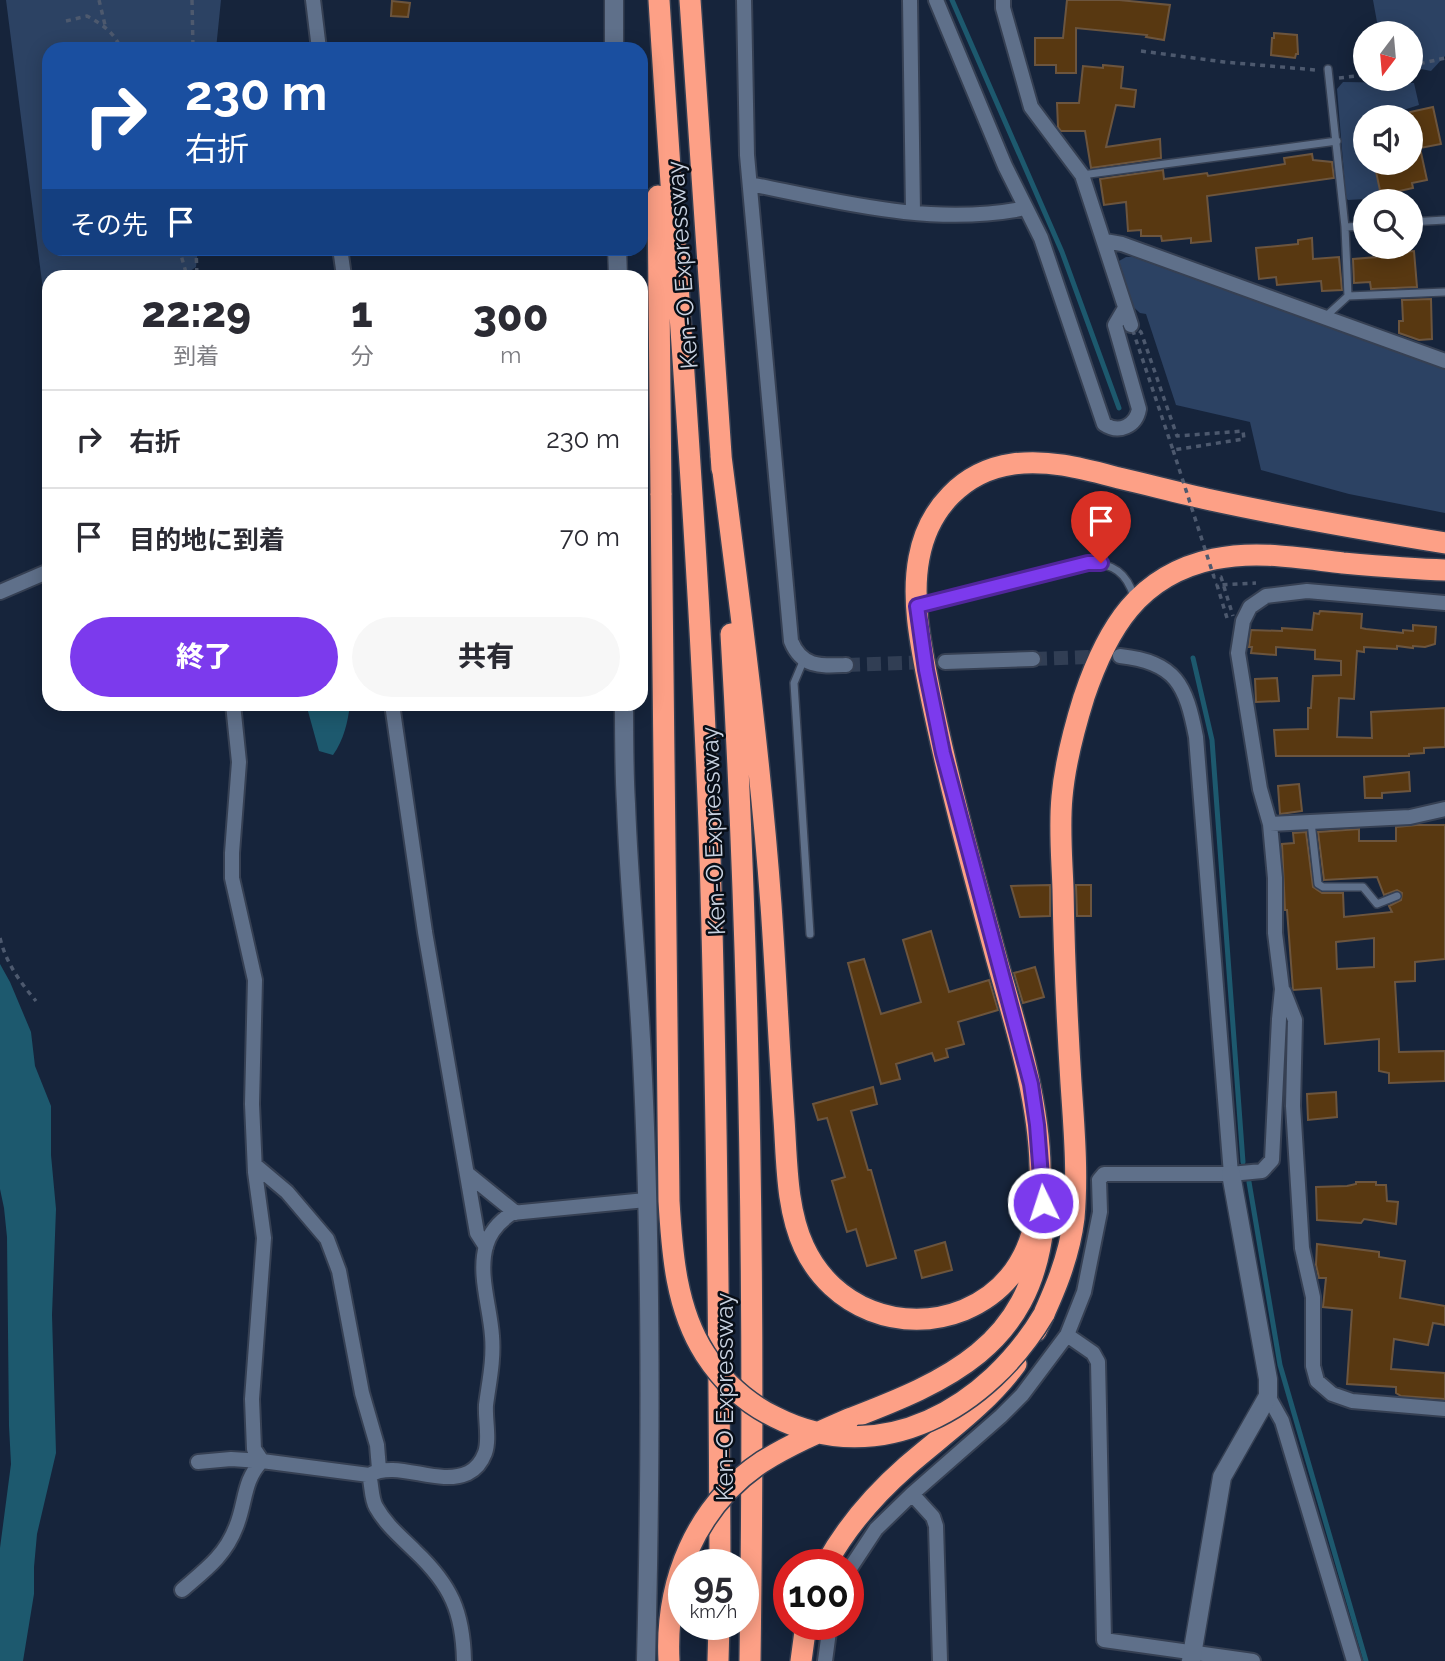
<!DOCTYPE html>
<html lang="ja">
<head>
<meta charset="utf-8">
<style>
	:root { --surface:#fff; --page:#f7f7f7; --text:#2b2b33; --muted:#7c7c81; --line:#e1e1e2; --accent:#7c3aed }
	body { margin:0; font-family:Raleway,"Noto Sans JP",sans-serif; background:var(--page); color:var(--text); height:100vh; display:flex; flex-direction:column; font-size:26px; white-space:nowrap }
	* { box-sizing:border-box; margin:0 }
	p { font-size:23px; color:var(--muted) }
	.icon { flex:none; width:38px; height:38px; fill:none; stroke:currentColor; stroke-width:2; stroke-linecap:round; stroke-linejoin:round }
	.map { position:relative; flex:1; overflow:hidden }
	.details { position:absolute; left:42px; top:270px; width:606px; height:441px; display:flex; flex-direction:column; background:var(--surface); border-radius:21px; box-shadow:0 4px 18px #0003 }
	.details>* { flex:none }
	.guide { position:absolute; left:42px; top:42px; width:606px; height:214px; border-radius:21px; box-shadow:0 4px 18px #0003; background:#1a4fa0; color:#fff; overflow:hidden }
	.needle { width:46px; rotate:196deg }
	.tools { position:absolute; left:1353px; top:21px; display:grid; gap:14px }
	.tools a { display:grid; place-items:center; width:70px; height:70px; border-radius:50%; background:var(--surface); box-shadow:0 4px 18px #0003; font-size:35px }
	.speed { position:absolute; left:668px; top:1549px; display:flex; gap:14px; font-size:35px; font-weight:700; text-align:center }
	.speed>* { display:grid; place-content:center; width:91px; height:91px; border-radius:50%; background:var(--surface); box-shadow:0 4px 18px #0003; line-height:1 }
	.speed small { font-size:18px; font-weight:400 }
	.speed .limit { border:10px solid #d22; background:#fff; color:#111 }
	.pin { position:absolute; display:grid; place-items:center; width:60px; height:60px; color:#fff; margin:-72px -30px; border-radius:50% 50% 50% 0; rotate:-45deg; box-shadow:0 0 7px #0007 }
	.pin .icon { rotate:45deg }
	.me { position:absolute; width:77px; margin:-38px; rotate:356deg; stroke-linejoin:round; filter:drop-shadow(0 0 5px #0008) }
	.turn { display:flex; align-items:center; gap:24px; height:147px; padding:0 28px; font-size:32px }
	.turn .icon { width:91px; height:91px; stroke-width:2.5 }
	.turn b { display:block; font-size:49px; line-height:60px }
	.then { display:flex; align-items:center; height:66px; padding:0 28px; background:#0003; gap:14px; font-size:26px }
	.eta { display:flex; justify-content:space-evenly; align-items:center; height:119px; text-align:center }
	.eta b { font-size:42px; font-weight:800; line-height:49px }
	.action { display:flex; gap:14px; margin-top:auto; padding:14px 28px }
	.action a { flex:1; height:80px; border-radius:42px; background:var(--accent); color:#fff; font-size:28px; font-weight:800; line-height:80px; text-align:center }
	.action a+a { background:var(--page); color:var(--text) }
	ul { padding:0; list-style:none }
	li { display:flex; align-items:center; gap:21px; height:98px; padding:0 28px; border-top:2px solid var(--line) }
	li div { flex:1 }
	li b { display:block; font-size:26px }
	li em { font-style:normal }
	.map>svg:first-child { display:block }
</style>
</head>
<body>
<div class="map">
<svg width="1445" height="1661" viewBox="0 0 1445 1661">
	<rect width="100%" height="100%" fill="#16243b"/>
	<path fill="#2c4263" d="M6 0H221L216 49H49V248L198 249 196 267 183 276H49V337Z
		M1373 0H1445V56L1431 71 1411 67 1410 33H1379Z
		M1343 82 1414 83 1419 105 1397 112 1394 117H1365V163H1373L1382 198 1348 200 1346 198 1337 89Z
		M1126 257H1133L1445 369V513L1349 494 1261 470 1250 422 1176 405 1146 314 1140 313 1129 303 1118 265 1119 261Z"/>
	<path fill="#1d596e" d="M306 704H350C348 721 344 740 333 755L319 751Z
		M0 964 10 982 31 1032 35 1066 51 1106V1155L56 1209 52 1315 56 1453 37 1534 34 1567V1594L23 1661H0V1548L11 1464 9 1426 7 1237 4 1208 0 1189Z"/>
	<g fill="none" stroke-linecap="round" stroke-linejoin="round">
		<path stroke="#1d596e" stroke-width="5" d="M952 0 1062 252 1119 408
			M1193 658 1212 740 1243 1162
			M1249 1182 1280 1365 1366 1661"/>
	</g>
	<path fill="#583811" stroke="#6c553e" stroke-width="2" fill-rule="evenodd" d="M1067 0H1119L1170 5 1164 40 1146 37 1147 35 1076 28V73H1056V65H1035V38H1063Z
		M392 1 410 3 408 17 391 16Z
		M1274 33 1297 35 1298 54H1296L1295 58 1271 55 1272 38H1274Z
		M1103 65 1123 67 1121 88 1136 90 1134 107 1116 105 1106 147 1160 139 1161 158 1091 168 1085 131H1061L1058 127 1057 103H1079L1083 66 1103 68Z
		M1433 107 1441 144 1420 148 1427 180 1412 183 1413 188 1381 195 1375 167 1390 163H1410V112Z
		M1312 154 1313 160 1332 162 1334 178 1207 196 1211 241 1191 243V238L1162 241 1161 236H1141V230L1128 231 1126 202 1104 205 1100 179 1163 170 1164 179 1207 173 1208 176 1285 164 1284 158Z
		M1312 238 1313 259 1339 257 1342 290 1322 291 1321 281 1277 285 1276 277 1259 279 1256 248 1298 244V240Z
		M1414 251 1417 287 1371 289 1370 282 1354 283 1353 259 1390 256V253Z
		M1431 299 1432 339 1419 340 1399 333V321H1403L1402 300Z
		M1320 611 1362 614 1361 628 1366 629 1403 633V630L1413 631V625L1436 627 1435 644 1425 647 1413 646V648L1397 646V649L1364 647V652L1357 651 1354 699 1339 698 1337 737 1372 738 1371 712 1445 708V747L1424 748V753L1409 754V756H1276L1274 730 1308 729V708H1311L1313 676 1341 675V661L1315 659V650L1276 647V655L1251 653 1252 647H1249L1251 630 1282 631V628L1312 630 1314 613 1319 614Z
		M1277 678 1279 701 1256 702 1255 679Z
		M1409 772 1410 791 1382 793V798H1365L1364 777Z
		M1299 784 1302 811 1280 814 1278 786Z
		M1417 825H1445V959L1415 962V981L1395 982 1399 1052 1445 1051V1081L1389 1083V1073L1379 1071V1039L1325 1044 1321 988 1293 990 1287 910H1285L1282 844 1294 843 1293 833 1306 832 1313 887 1322 893H1343L1344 917 1392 912 1389 906 1401 900 1402 893 1397 890 1384 895 1377 877 1324 880 1318 832 1359 829V841H1396V827ZM1374 938V967L1337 969 1336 942Z
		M1050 885V916L1020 917 1011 886Z
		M1076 885H1091V916H1077Z
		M931 931 949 992 989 980 998 1010 958 1022 964 1044 946 1049 948 1057 935 1061 932 1053 896 1064 900 1079 881 1084 848 963 864 959 881 1014 921 1002 903 940Z
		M1035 967 1044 997 1023 1003 1014 973Z
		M873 1087 877 1104 851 1111 868 1170H871L896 1258 867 1266 856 1229 847 1232 832 1181 845 1177 827 1118 818 1120 813 1104Z
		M1336 1092 1337 1117 1308 1120 1307 1094Z
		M1356 1182H1376V1185H1386L1387 1201 1398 1202 1396 1224 1364 1219 1361 1223 1317 1220 1316 1187 1347 1186 1356 1184Z
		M945 1242 952 1270 922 1278 915 1251Z
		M1317 1244 1379 1252V1257L1405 1261 1400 1298 1445 1306V1325L1433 1323 1428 1345 1394 1339 1391 1369 1445 1373V1399L1401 1396 1396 1393V1387L1347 1384 1352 1310 1323 1307 1326 1278H1319L1316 1265Z"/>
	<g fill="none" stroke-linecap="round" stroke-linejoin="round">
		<path stroke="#313e54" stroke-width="14" stroke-dasharray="14 7" stroke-linecap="butt" d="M1033 659 1120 656
			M846 665 930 662"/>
		<defs>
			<path id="service" d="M1328 69 1345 227 1348 296
				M1082 175 1337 141
				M1410 222 1445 220
				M1345 227 1365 226
				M1324 318 1348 296 1445 292
				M917 606 1088 563C1113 563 1127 573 1134 597
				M804 659 794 683 810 934
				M1311 822 1318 884 1323 887H1363L1377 904 1397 896"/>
			<path id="minor" d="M313 0 319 49
				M744 0 747 155 791 641C802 668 821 666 846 665
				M910 0 913 212
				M936 0 1005 166 1041 238 1104 424C1119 434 1136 426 1139 409L1115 325 1125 308
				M1003 0V8L1031 107 1082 175 1131 325
				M750 184C840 202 934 227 1026 208
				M1105 241 1122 244 1445 361
				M340 248 344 276
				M0 592 49 571
				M1120 656C1176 662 1186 685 1196 737L1231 1174
				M945 662 1033 659
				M233 704 239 762 232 853V878L255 980 252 1104 255 1172 264 1238 252 1399 254 1449 262 1461 369 1475C372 1485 371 1498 376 1507 386 1525 401 1537 415 1551 451 1585 463 1612 464 1661
				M392 704 425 932 477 1233 486 1247
				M1270 824 1410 817 1445 809
				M1284 992 1295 1020 1293 1106 1302 1248 1313 1297V1366L1317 1381 1332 1394 1352 1401 1445 1409
				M255 1165 287 1192 327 1239 339 1271 362 1393 377 1445 379 1469
				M469 1175 516 1213
				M1067 1335 1093 1353 1098 1362 1104 1640 1253 1661
				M1268 1396 1282 1421 1354 1661
				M198 1462 231 1459 262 1461
				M369 1475C398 1459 437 1487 468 1473 476 1469 482 1461 485 1453 490 1439 485 1420 486 1405 489 1382 494 1360 492 1336 490 1307 478 1274 486 1246 490 1231 500 1221 512 1213L646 1200
				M912 1494 933 1517 936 1526 940 1661
				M849 1570 876 1529 912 1494 1001 1416 1022 1395 1067 1335 1084 1292 1100 1212 1099 1180 1104 1174H1231L1262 1171 1272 1160 1279 1019 1282 989 1275 933V878L1270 824 1260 789 1238 653 1243 621 1250 607 1266 596 1307 591 1445 603
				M182 1590C205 1570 225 1556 236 1527 246 1503 243 1480 262 1461
				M825 1661 830 1624"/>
			<path id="tertiary" d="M614 0V49
				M617 248 618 276
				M624 704C624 737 624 771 626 804 629 889 638 973 642 1058 652 1258 651 1460 646 1661
				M1191 1661 1222 1477 1268 1396V1379L1231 1174"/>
			<path id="motorway" d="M659 0C676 275 699 550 709 825 717 1071 719 1318 720 1564
				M690 0 722 469
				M658 196 661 495
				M721 456C740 606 760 755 771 905 776 976 779 1048 784 1119 787 1161 786 1208 804 1247 832 1308 902 1335 964 1310 1093 1256 1025 1061 998 964 973 872 948 781 929 687 921 646 911 600 919 558 928 509 963 471 1013 464 1049 459 1084 469 1119 478 1149 485 1180 493 1211 500 1289 517 1366 530 1445 543
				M731 634C751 976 755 1319 750 1661
				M1036 1331C1053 1295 1069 1259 1074 1218 1078 1173 1074 1128 1071 1083 1067 1019 1064 954 1063 889 1062 859 1059 828 1062 797 1065 763 1074 729 1084 697 1107 629 1138 575 1214 559 1257 550 1299 558 1343 563 1377 566 1411 569 1445 570
				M849 1419C948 1381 1030 1346 1043 1227
				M826 1564C847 1526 874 1495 907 1466 945 1433 986 1405 1016 1364
				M718 1661 719 1624
				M801 1661 806 1624"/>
		</defs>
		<use href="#service" stroke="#364053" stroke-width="10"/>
		<use href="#minor" stroke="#364053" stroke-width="18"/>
		<use href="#tertiary" stroke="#364053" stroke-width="21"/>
		<use href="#motorway" stroke="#364053" stroke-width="24"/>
		<path stroke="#4d596e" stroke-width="3.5" stroke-dasharray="5 5" stroke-linecap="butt" d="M99 0 105 25
			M192 0 193 49
			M66 21 87 16C103 25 114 32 121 49
			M1141 51 1224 62 1316 70
			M1410 66 1445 58
			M1339 78 1365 75
			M179 248 187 276
			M196 248 197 276
			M1131 325 1141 332 1177 436 1243 431 1244 439 1173 450Z
			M1227 618 1217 585 1256 583
			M0 938C6 963 20 982 36 1001"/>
		<use href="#service" stroke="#5f708a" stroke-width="7"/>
		<use href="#minor" stroke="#5f708a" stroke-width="14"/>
		<use href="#tertiary" stroke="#5f708a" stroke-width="18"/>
		<use href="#motorway" stroke="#fda086" stroke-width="21"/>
		<defs>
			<path id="motorway-bridge" d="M661 495 669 1201C672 1253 676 1309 705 1354 723 1382 746 1403 775 1417 881 1471 989 1407 1044 1314
				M669 1661C665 1582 695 1507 762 1462 789 1445 819 1432 849 1419"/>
		</defs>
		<use href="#motorway-bridge" stroke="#364053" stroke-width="24" stroke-linecap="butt"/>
		<path stroke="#4d596e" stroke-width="3.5" stroke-dasharray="5 5" stroke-linecap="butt" d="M1173 450 1214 577H1221L1233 616"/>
		<use href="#motorway-bridge" stroke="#fda086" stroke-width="21"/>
	</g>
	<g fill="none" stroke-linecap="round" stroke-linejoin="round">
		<defs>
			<path id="route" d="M1043 1203 1037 1125 1031 1084 943 753 926 670 917 606 1088 563H1101"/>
		</defs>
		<use href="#route" stroke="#51269a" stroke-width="18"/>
		<use href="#route" stroke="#7c3aed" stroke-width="12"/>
	</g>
	<g text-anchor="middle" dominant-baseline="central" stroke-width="5" stroke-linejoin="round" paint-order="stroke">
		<g font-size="24" fill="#c8d2e1" stroke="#080e17">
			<text transform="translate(682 265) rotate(-94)">Ken-O Expressway</text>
			<text transform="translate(713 831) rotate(-92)">Ken-O Expressway</text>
			<text transform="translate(724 1397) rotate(-90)">Ken-O Expressway</text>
		</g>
	</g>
</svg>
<div class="tools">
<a><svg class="needle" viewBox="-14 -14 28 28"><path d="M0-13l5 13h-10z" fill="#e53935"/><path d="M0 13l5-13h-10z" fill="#7c7c81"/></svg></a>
<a><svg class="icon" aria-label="sound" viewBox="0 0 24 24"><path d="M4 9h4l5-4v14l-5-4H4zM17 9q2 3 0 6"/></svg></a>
<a><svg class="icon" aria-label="search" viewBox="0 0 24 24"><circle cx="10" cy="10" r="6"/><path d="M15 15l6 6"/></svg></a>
</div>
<div class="speed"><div>95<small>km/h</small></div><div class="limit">100</div></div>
<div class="pin" style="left:1101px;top:563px;background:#d93025"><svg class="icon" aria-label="arrive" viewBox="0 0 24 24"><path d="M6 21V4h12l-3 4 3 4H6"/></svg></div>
<svg class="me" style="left:1043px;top:1203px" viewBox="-20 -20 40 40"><circle r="17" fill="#7c3aed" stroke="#fff" stroke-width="3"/><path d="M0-11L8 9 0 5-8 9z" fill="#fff"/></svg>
<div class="guide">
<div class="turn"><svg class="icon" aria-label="right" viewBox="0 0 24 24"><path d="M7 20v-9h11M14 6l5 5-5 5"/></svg><div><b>230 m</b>右折</div></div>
<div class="then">その先<svg class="icon" aria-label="arrive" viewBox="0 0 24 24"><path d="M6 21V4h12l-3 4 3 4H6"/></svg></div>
</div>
<section class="details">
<div class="eta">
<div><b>22:29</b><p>到着</p></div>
<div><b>1</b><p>分</p></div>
<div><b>300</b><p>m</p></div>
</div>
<ul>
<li><svg class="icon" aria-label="right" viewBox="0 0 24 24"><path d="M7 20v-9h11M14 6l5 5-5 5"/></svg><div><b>右折</b></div><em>230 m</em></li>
<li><svg class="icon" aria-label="arrive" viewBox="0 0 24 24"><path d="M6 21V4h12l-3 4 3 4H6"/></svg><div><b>目的地に到着</b></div><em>70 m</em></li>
</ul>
<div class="action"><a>終了</a><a>共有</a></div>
</section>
</div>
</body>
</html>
